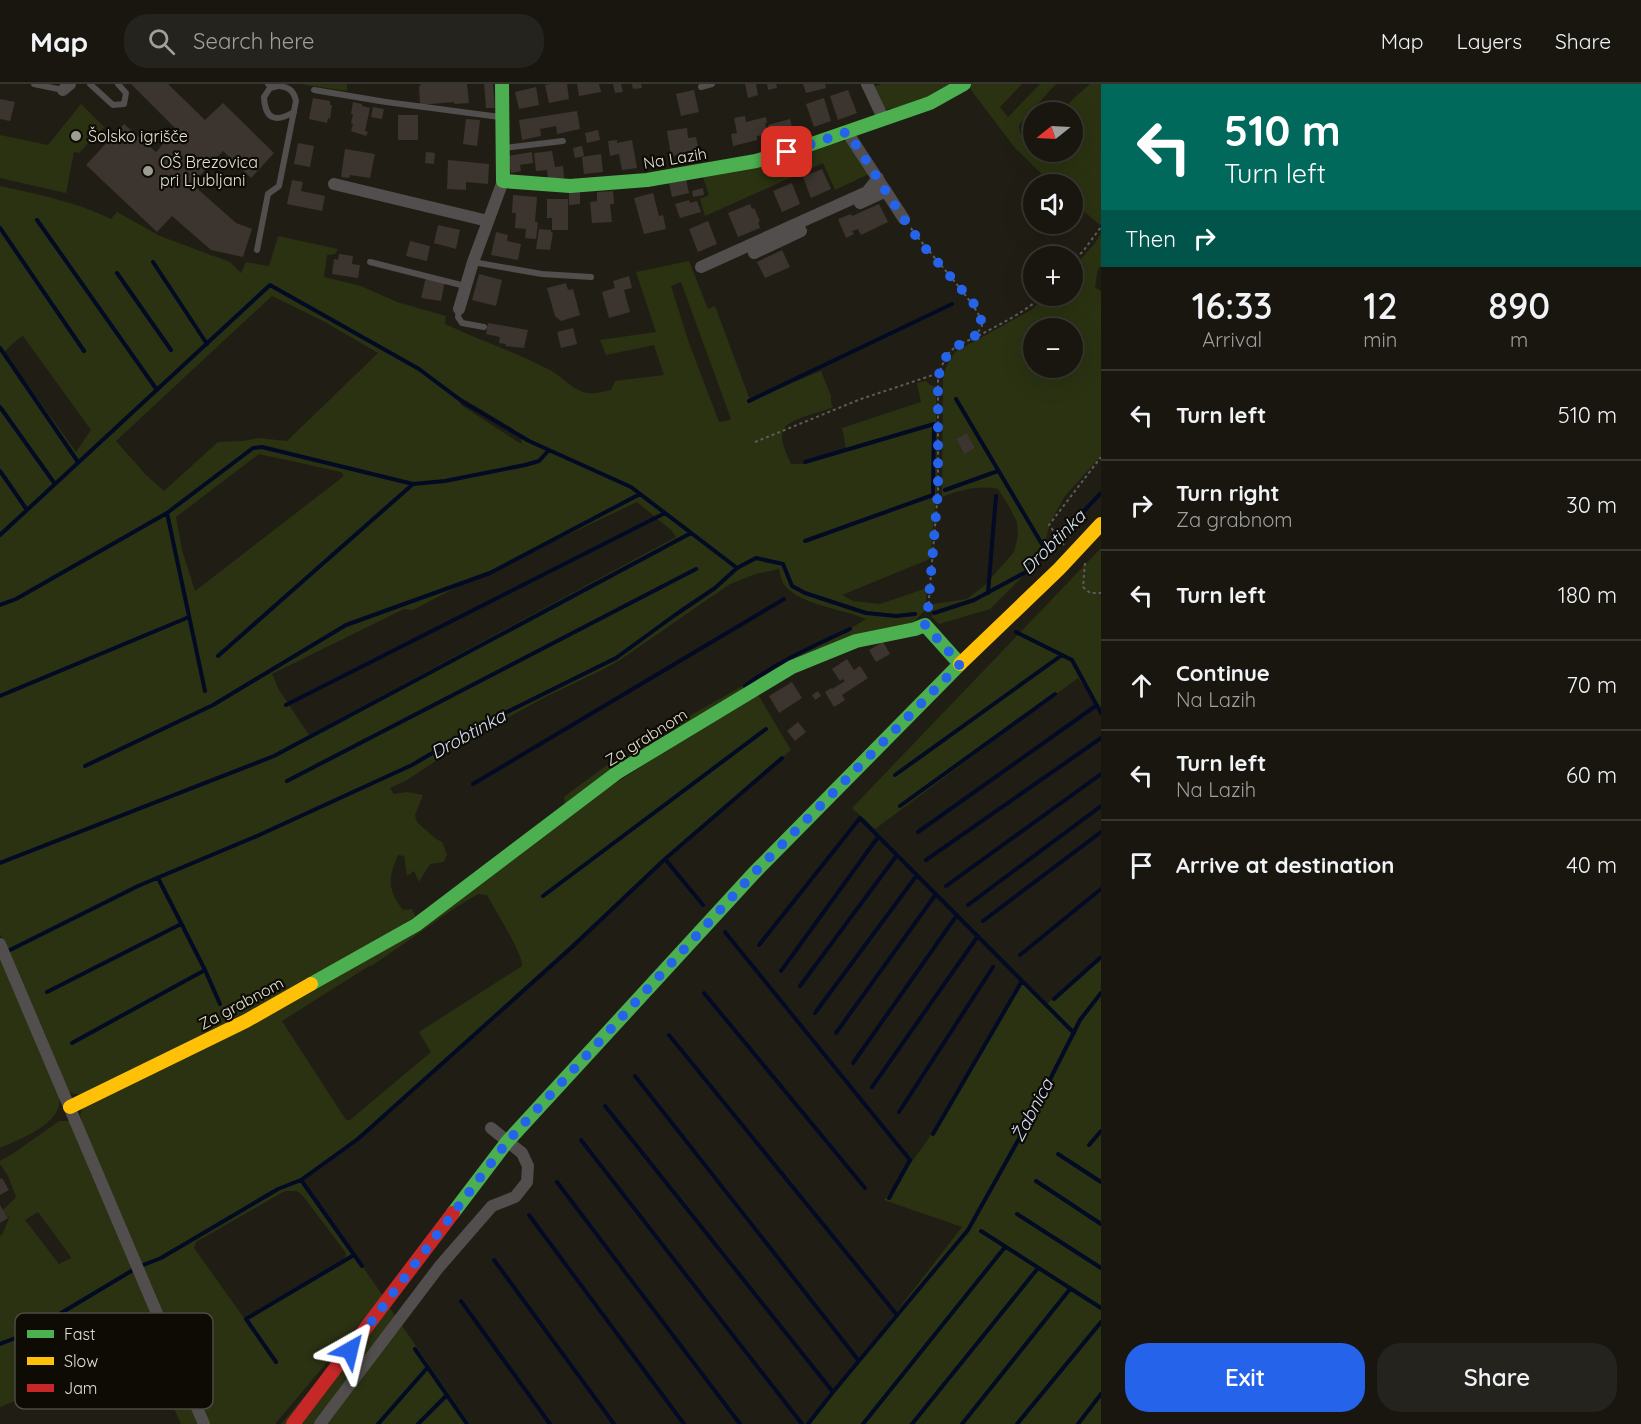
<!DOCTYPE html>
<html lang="en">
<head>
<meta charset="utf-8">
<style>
	:root { --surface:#18160f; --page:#25231d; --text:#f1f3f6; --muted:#9f9f9e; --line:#36352f; --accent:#2563eb }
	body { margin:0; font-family:Quicksand,sans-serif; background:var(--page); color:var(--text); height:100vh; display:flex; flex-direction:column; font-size:22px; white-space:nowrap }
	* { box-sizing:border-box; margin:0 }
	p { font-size:20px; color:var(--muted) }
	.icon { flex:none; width:33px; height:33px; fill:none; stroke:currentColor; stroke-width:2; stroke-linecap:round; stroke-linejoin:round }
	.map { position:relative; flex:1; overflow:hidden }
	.side { display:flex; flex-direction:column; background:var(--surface); width:540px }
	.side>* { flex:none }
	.hud { background:#00695c; color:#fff; overflow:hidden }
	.needle { width:39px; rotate:252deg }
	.fabs { position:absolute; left:1023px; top:18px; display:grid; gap:12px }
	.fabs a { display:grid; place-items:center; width:60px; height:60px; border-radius:50%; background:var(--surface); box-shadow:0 6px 24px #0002,0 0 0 2px var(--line); font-size:30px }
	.pin { position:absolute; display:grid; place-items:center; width:51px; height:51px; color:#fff; margin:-26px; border-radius:12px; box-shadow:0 3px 9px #0006 }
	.me { position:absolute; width:66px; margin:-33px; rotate:37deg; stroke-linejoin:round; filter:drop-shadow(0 0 4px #0008) }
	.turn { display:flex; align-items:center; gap:21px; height:126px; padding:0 24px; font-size:27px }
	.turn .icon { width:78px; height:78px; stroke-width:2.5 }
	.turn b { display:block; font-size:42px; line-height:51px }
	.then { display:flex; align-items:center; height:57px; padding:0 24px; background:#0003; gap:12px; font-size:22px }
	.eta { display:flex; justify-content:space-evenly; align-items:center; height:102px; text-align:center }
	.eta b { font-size:36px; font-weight:600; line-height:42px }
	.button { display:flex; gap:12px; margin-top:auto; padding:12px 24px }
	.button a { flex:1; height:69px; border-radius:24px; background:var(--accent); color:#fff; font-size:24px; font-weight:600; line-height:69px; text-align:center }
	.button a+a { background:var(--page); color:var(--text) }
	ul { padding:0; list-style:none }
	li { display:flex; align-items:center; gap:18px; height:90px; padding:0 24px; border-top:2px solid var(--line) }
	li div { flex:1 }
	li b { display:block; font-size:22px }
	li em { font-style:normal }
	header { display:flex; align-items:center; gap:36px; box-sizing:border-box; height:84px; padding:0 30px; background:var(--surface); border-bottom:2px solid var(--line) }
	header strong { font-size:28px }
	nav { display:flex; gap:33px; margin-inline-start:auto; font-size:21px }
	.search { width:420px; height:54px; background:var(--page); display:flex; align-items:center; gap:15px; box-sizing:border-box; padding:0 21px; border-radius:24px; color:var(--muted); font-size:22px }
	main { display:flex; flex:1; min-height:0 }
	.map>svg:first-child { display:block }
</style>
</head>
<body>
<header>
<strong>Map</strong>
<div class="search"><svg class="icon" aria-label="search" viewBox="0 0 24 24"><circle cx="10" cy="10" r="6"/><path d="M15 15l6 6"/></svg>Search here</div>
<nav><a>Map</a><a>Layers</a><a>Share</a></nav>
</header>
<main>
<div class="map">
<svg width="1101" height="1340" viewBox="0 0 1101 1340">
	<rect width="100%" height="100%" fill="#201e14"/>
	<path fill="#2a3212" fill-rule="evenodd" d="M301 0H347V7L306 1Z
		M882 0H956L926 17 884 26 872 3Z
		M970 0H1022L1000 23 1008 33 1040 0H1056L1019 41 1020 49 1033 61 1034 68H1072V28H1062L1072 16 1090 0H1101V140L1100 141 1073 118 1072 100H1052L1015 64 968 2Z
		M81 20 104 43 79 69 74 68 66 109 0 94V51L48 61Z
		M849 56 871 89 835 106 823 79 705 132 700 115 709 111 702 90Z
		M0 102C38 110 76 118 111 135L117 128 160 152 230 178 241 189 246 178 269 182 278 152 338 165 335 170 327 171 324 193 361 202 397 218 446 232 445 240C479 256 515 268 548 285 561 291 569 303 583 308 592 311 602 308 611 306L615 297 664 291 654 261 606 271 600 256 656 248 636 188 689 177 708 225 715 222 750 316 821 287 831 312V319L833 323C820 330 781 334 782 352 782 361 787 371 791 380H802L846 364 842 344 921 318 917 299 926 297 930 301 936 303 937 402 930 475 842 511 853 517 880 520 927 504 925 526 914 538 853 555 678 648 677 639 783 579 842 550 866 535C844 525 797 521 783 499 781 495 780 490 779 485L756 490 730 500 620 576 602 586 545 613 467 656 407 696 390 704 394 710 407 708 423 711 415 731 416 736 418 739 436 755 442 758 447 770 444 778 430 780 419 798 414 787 407 792 404 772 398 771C388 795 387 805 403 826L412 825 416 834 273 917 85 1011C70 1011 67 1008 61 995L0 850ZM681 198 731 335 730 336 719 338 689 259 671 202ZM272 212 325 238 378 269 287 357 258 354 243 357 218 358 164 407 146 391 116 357ZM23 252 91 346 76 368 4 268 17 256ZM457 311 512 344 522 353 521 360 461 321ZM259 370 341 388 344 392 195 507 182 466 176 433ZM637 418 671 446 676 453 309 651 279 606 272 590 404 525 413 526 453 505Z
		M1101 149V182L1098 185 1095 203 1101 207V372L1065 412 1050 439 1045 459 1039 473 1034 481 990 525 939 540 932 533 933 520 967 515 985 501 1014 468 1018 452 1017 438 1010 424 998 405C978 401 961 406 942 413L943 294 946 283 955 268 1031 226 1047 212H1072L1073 184 1095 159ZM1034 244H1072V284H1034ZM967 349 975 364 963 369 956 355Z
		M1101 464V631L1091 612 1078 594 875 745 852 724Z
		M757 609 791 666 652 787 382 1033 302 1096 383 1212 275 1340H209L84 1044 80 1031 83 1023 277 925 603 707ZM478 810 487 811C494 825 523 869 522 882L419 948 431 968 350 1036H346L282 937 369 882 373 881 455 824ZM285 1107H297L303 1112 346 1169 345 1175 258 1229 244 1234 194 1164 196 1158Z
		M623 671 629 678 565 722 564 713 615 675Z
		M0 869 60 1010C59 1014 60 1020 58 1024 51 1044 18 1056 0 1064Z
		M1101 871V1340H808L828 1316 962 1143 884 1116 927 1057 1021 896 1047 920Z
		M59 1037H70L199 1340H181L148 1267H141L0 1323V1152L2 1151 9 1134 3 1126 16 1113 8 1092 0 1080V1077L14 1069ZM38 1128 71 1173V1174L59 1180 25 1136Z
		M385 1217 470 1340H281Z"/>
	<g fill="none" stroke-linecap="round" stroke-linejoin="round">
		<path stroke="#030a23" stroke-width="4" d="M37 136 157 306
			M0 144 84 267
			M153 178 207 260
			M117 189 171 266
			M0 264 78 378
			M956 315 1046 467
			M749 317 952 220
			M0 323 55 400
			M0 387 27 426
			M945 406 998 387
			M167 429 205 607
			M0 451 270 201 419 285 463 318 529 357 631 403 737 484
			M805 457 933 411 934 340 805 378
			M988 509 996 412
			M0 521 16 515 167 429 253 364 262 363 413 400 445 397 525 381 539 377 549 366
			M934 529 974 516 1026 488 1101 409
			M1016 548 1072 576 1101 629
			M218 572 413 400
			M745 602C777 578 814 562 850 545
			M0 612 189 533
			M286 621 665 429
			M85 682 213 621 346 541 490 489 640 410
			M895 691 1062 571
			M287 697 696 485
			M473 700 784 515
			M900 722 1055 610
			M918 748 1097 621
			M665 775 703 821
			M926 776 1101 654
			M0 779 274 672 691 449
			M158 794 205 886 220 920
			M946 802 1101 690
			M543 812 766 645
			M968 821 1101 722
			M983 837 1101 748
			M725 848 910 1076 889 1114
			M759 861 860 734 1074 949
			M6 868 138 802 257 752 412 681 463 651 513 625 616 574 675 531 715 504 737 484 756 474 783 480 792 502 805 509 866 529 896 532 915 530
			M1020 871 1101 805
			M781 887 878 753
			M800 902 897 771
			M47 908 181 840
			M704 909 865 1104
			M1054 915 1101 873
			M815 929 917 791
			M836 949 936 810
			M669 951 897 1231
			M72 959 205 886
			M853 979 957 831
			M635 992 859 1277
			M872 1003 978 852
			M605 1022 833 1308
			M899 1028 993 883
			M933 1050 1022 897
			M581 1056 802 1340
			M1089 1061 1101 1047
			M1058 1070 1101 1098
			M301 1096 362 1182
			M1036 1097 1101 1140
			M557 1098 740 1340
			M1017 1130 1101 1184
			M529 1131 684 1340
			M981 1147 1101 1224
			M494 1176 614 1340
			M461 1217 550 1340
			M0 1260 26 1250 138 1183 161 1174 278 1105 301 1096 358 1055 571 864 665 775 782 674
			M415 1265 467 1340
			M276 1278 246 1235 354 1171
			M378 1340 428 1283
			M418 1340 447 1311
			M808 1340 833 1308 968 1146 1029 1037 1080 936 1101 909
			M863 1340 1005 1163
			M912 1340 1038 1184
			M962 1340 1070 1205
			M1017 1340 1101 1238
			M1078 1340 1101 1310"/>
	</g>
	<path fill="#3c342e" d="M131 0H168L205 36 223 19 274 69 251 94 223 67 192 100 236 139 252 145 243 173 211 166 172 132 157 148 86 81 124 40 156 68 176 45Z
		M420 0H467L469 19 454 20V18L420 21 419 2H421Z
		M484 0H493L495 24H486Z
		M551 0H567L569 15 549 19 545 1Z
		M577 0H599L601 8 579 12Z
		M613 0H621L623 8 615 9Z
		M632 0H641L642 4 633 5Z
		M745 0H756L758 11 748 14Z
		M767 0H776L777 4 768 6Z
		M803 0H825L826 4 806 9Z
		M536 3 539 21 519 25 515 8Z
		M694 6 699 28 681 32 676 10Z
		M848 6 857 29 838 36 830 12Z
		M313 14 330 17V21H332L330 35 328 34 327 39 309 35Z
		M824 14 831 37 814 43 806 20Z
		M0 15 15 18 10 37 0 35Z
		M353 18 362 20V22L370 24 365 47 368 48 366 52 351 47 353 40 351 39 353 30H351Z
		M373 23 384 25 382 35 371 33Z
		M577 27 580 45 557 50 556 42 540 45 541 52 522 56 519 36Z
		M398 31H418V56H398Z
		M745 32 746 38 766 33 767 39H765L768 50 757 52V56L733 62 731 50 737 49 734 34Z
		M466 35 480 36 477 62 463 60Z
		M790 35 794 51 772 57 768 41Z
		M687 44 688 54 696 53 699 68 671 72 667 47Z
		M598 46 600 56 587 59 585 49Z
		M617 56V59L632 56 637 84 622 86 619 70 610 72 608 57Z
		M298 59 314 62 310 83 294 80Z
		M582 62 584 72 575 74 573 64Z
		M345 65 375 70 370 94 350 91 349 94 341 93Z
		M552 67 555 83 563 82 564 94 548 96 547 86 536 87 534 69Z
		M426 68 435 69 434 80 425 79Z
		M532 68 533 79 520 81 521 87 511 89 508 72Z
		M601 70 603 88 584 90 582 73Z
		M448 76 489 80 488 100 466 98V106L447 105Z
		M822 85 831 105 811 114 803 93Z
		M686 95 689 109 672 113 669 99Z
		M292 96 303 98 301 107 325 112 322 127 287 120Z
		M792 99 800 120 782 128 773 107Z
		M703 104 704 111 693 113 692 107Z
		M613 107 614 120H610L612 138 592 139 590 118 597 117V108Z
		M569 108H580V120L569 121Z
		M653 109 659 132 663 131 666 145 644 150 634 114Z
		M513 111 537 113 535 138H538L536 155 525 154 526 145 515 144 516 129H512Z
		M547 115H568V146H552V134H547Z
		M689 116 690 119 697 117 701 128 680 134 675 120Z
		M750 120 752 125 754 124 760 137 758 138 760 144 738 153 728 129Z
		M879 120 888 138 861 151 858 145 852 147 854 150 846 154 838 135 851 130 852 132Z
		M708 137 717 160 698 168 689 145Z
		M438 141 460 146 456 165 434 159Z
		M539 145 551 146V148L553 149 550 166 536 165Z
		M496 148 508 151 507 157 521 160 518 176 491 171Z
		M410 157 430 162 427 177 406 172Z
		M782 166 790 183 765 194 757 178Z
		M339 170 353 172 352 180 360 181 358 194 332 190 334 175 338 176Z
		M479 190 502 196 496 222 472 216Z
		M629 192 632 204 624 206 630 228 609 234 602 208 615 204 613 197Z
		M426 193 445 197 441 217 421 214Z
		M566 199 568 206 573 205 580 231 561 237 555 232 547 204Z
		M488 239 528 246 524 264 505 262 506 260 499 259 500 253 486 250Z
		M573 244 577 260 561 264 557 248Z
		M967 349 975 364 964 370 956 355Z
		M883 558 890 570 876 578 869 566Z
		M847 575 854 586 860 582 868 594 842 611 845 616 834 623 825 608 831 604 832 605 845 597 843 595 840 597 832 585Z
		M792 598 802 614 779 629 769 612Z
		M818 607 821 612 815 616 812 611Z
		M798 638 806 648 795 657 787 647Z
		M2 1094 9 1106 0 1111V1095Z
		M0 1121 8 1134 0 1139Z"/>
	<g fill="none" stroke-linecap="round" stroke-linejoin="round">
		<path stroke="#5e5c59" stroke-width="2" stroke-dasharray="3 3" stroke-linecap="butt" d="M911 144C922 162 984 226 982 241 981 245 976 250 975 253
			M1072 179 1084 166 1101 143
			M755 358 861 315 939 289
			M1064 461 1049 441 1101 373
			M1085 479 1083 503 1090 509H1101
			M928 526 938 407V294C941 283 945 272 953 265 960 259 970 256 978 252 1000 240 1024 229 1042 212"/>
		<path stroke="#514e4d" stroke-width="6" d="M34 0 63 6
			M90 0 113 21 124 20 126 9 118 0
			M278 2 270 4 264 13C265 35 275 39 294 28
			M701 3 712 0
			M314 6 386 18 500 33
			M504 64 563 57
			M257 166 268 110 279 102 296 17C293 1 282 3 268 0
			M370 178 465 202
			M473 178 542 190 591 193
			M459 225 458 233 462 239 484 243"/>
		<path stroke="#514e4d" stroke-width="12" d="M867 0 883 34
			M63 6 70 0
			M847 48 904 135
			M334 100 488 137
			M860 119 886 107
			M754 169 801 147
			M701 183 867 108 878 94
			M459 225 473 178 503 97
			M0 860 204 1340
			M320 1340 439 1183 492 1122 515 1113 527 1098 528 1082 522 1069 491 1044"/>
		<path stroke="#4caf50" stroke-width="14" d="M502 0 503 97 570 102 647 96 756 77 803 63 930 19 964 0
			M311 900 416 841 618 688 792 583 856 557 915 545 925 541 960 580
			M453 1129 507 1058 754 789 960 580"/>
		<path stroke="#ffc107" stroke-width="14" d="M960 580 1059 485 1101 440
			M70 1023 246 937 311 900"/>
		<path stroke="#c62828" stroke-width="14" d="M293 1340 453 1129"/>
	</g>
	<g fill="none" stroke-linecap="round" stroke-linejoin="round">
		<path stroke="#2563eb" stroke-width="10" stroke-dasharray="0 18" d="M350 1266 507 1058 754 789 960 580 925 541 928 525 938 407V294C941 283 944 273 953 265 962 257 981 255 981 239 982 224 963 208 954 197 943 183 929 170 918 155 893 121 872 83 847 48L787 68"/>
	</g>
	<g fill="#9e9d91" stroke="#0d0b04" stroke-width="2">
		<circle cx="76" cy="52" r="6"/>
		<circle cx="148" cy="87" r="6"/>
	</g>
	<g text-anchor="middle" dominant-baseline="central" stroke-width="4.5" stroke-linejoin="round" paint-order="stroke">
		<g font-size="16" fill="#e2e1d5" stroke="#0d0b04" text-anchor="start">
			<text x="88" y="52">Šolsko igrišče</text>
			<text x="160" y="78">OŠ Brezovica<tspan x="160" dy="18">pri Ljubljani</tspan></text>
		</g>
		<g font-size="16" fill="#e2e1d5" stroke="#0d0b04">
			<text transform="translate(675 74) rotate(-9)">Na Lazih</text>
			<text transform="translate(646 653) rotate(-32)">Za grabnom</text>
			<text transform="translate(241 919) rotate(-28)">Za grabnom</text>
		</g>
		<g font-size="18" font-style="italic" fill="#d4e2fb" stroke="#0d0b04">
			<text transform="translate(1053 458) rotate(-45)">Drobtinka</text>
			<text transform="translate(468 650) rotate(-29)">Drobtinka</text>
			<text transform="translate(1032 1026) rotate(-62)">Žabnica</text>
		</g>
	</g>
	<rect x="15" y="1229" width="198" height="96" rx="9" fill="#0d0b04" stroke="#4d4b43" stroke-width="1.5"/>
	<rect x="27" y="1246" width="27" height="8" fill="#4caf50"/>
	<rect x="27" y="1273" width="27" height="8" fill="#ffc107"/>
	<rect x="27" y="1300" width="27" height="8" fill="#c62828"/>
	<g font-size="16" fill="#e2e1d5">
		<text x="64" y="1256">Fast</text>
		<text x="64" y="1283">Slow</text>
		<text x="64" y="1310">Jam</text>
	</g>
</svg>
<div class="fabs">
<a><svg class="needle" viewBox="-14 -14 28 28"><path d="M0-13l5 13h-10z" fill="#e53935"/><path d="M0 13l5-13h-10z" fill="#9f9f9e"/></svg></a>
<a><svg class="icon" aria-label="sound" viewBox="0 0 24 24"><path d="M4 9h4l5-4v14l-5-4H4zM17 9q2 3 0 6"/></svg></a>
<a>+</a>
<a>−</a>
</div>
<div class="pin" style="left:787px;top:68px;background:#d93025"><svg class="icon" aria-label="arrive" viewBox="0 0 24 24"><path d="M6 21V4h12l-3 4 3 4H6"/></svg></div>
<svg class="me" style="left:350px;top:1266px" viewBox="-20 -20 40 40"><path d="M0-17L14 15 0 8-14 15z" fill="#2563eb" stroke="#fff" stroke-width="4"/></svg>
</div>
<section class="side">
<div class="hud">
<div class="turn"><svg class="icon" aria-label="left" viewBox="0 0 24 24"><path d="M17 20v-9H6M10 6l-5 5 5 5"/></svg><div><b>510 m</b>Turn left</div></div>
<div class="then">Then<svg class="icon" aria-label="right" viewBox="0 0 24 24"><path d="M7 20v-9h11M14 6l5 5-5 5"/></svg></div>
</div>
<div class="eta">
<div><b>16:33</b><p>Arrival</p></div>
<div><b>12</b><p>min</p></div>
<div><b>890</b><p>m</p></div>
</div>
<ul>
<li><svg class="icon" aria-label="left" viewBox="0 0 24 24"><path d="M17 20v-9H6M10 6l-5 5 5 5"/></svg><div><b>Turn left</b></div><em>510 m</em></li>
<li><svg class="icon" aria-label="right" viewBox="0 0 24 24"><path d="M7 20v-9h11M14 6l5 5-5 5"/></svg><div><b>Turn right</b><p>Za grabnom</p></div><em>30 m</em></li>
<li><svg class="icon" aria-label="left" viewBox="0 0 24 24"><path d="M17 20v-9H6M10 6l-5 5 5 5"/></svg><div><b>Turn left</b></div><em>180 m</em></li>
<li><svg class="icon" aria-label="ahead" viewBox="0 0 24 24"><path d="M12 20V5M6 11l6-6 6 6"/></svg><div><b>Continue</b><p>Na Lazih</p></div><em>70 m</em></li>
<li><svg class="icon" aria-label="left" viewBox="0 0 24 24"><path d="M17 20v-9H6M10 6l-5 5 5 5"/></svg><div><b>Turn left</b><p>Na Lazih</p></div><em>60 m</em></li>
<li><svg class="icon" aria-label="arrive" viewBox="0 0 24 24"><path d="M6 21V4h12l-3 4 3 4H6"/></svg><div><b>Arrive at destination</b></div><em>40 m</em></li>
</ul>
<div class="button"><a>Exit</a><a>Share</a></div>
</section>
</main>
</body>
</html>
